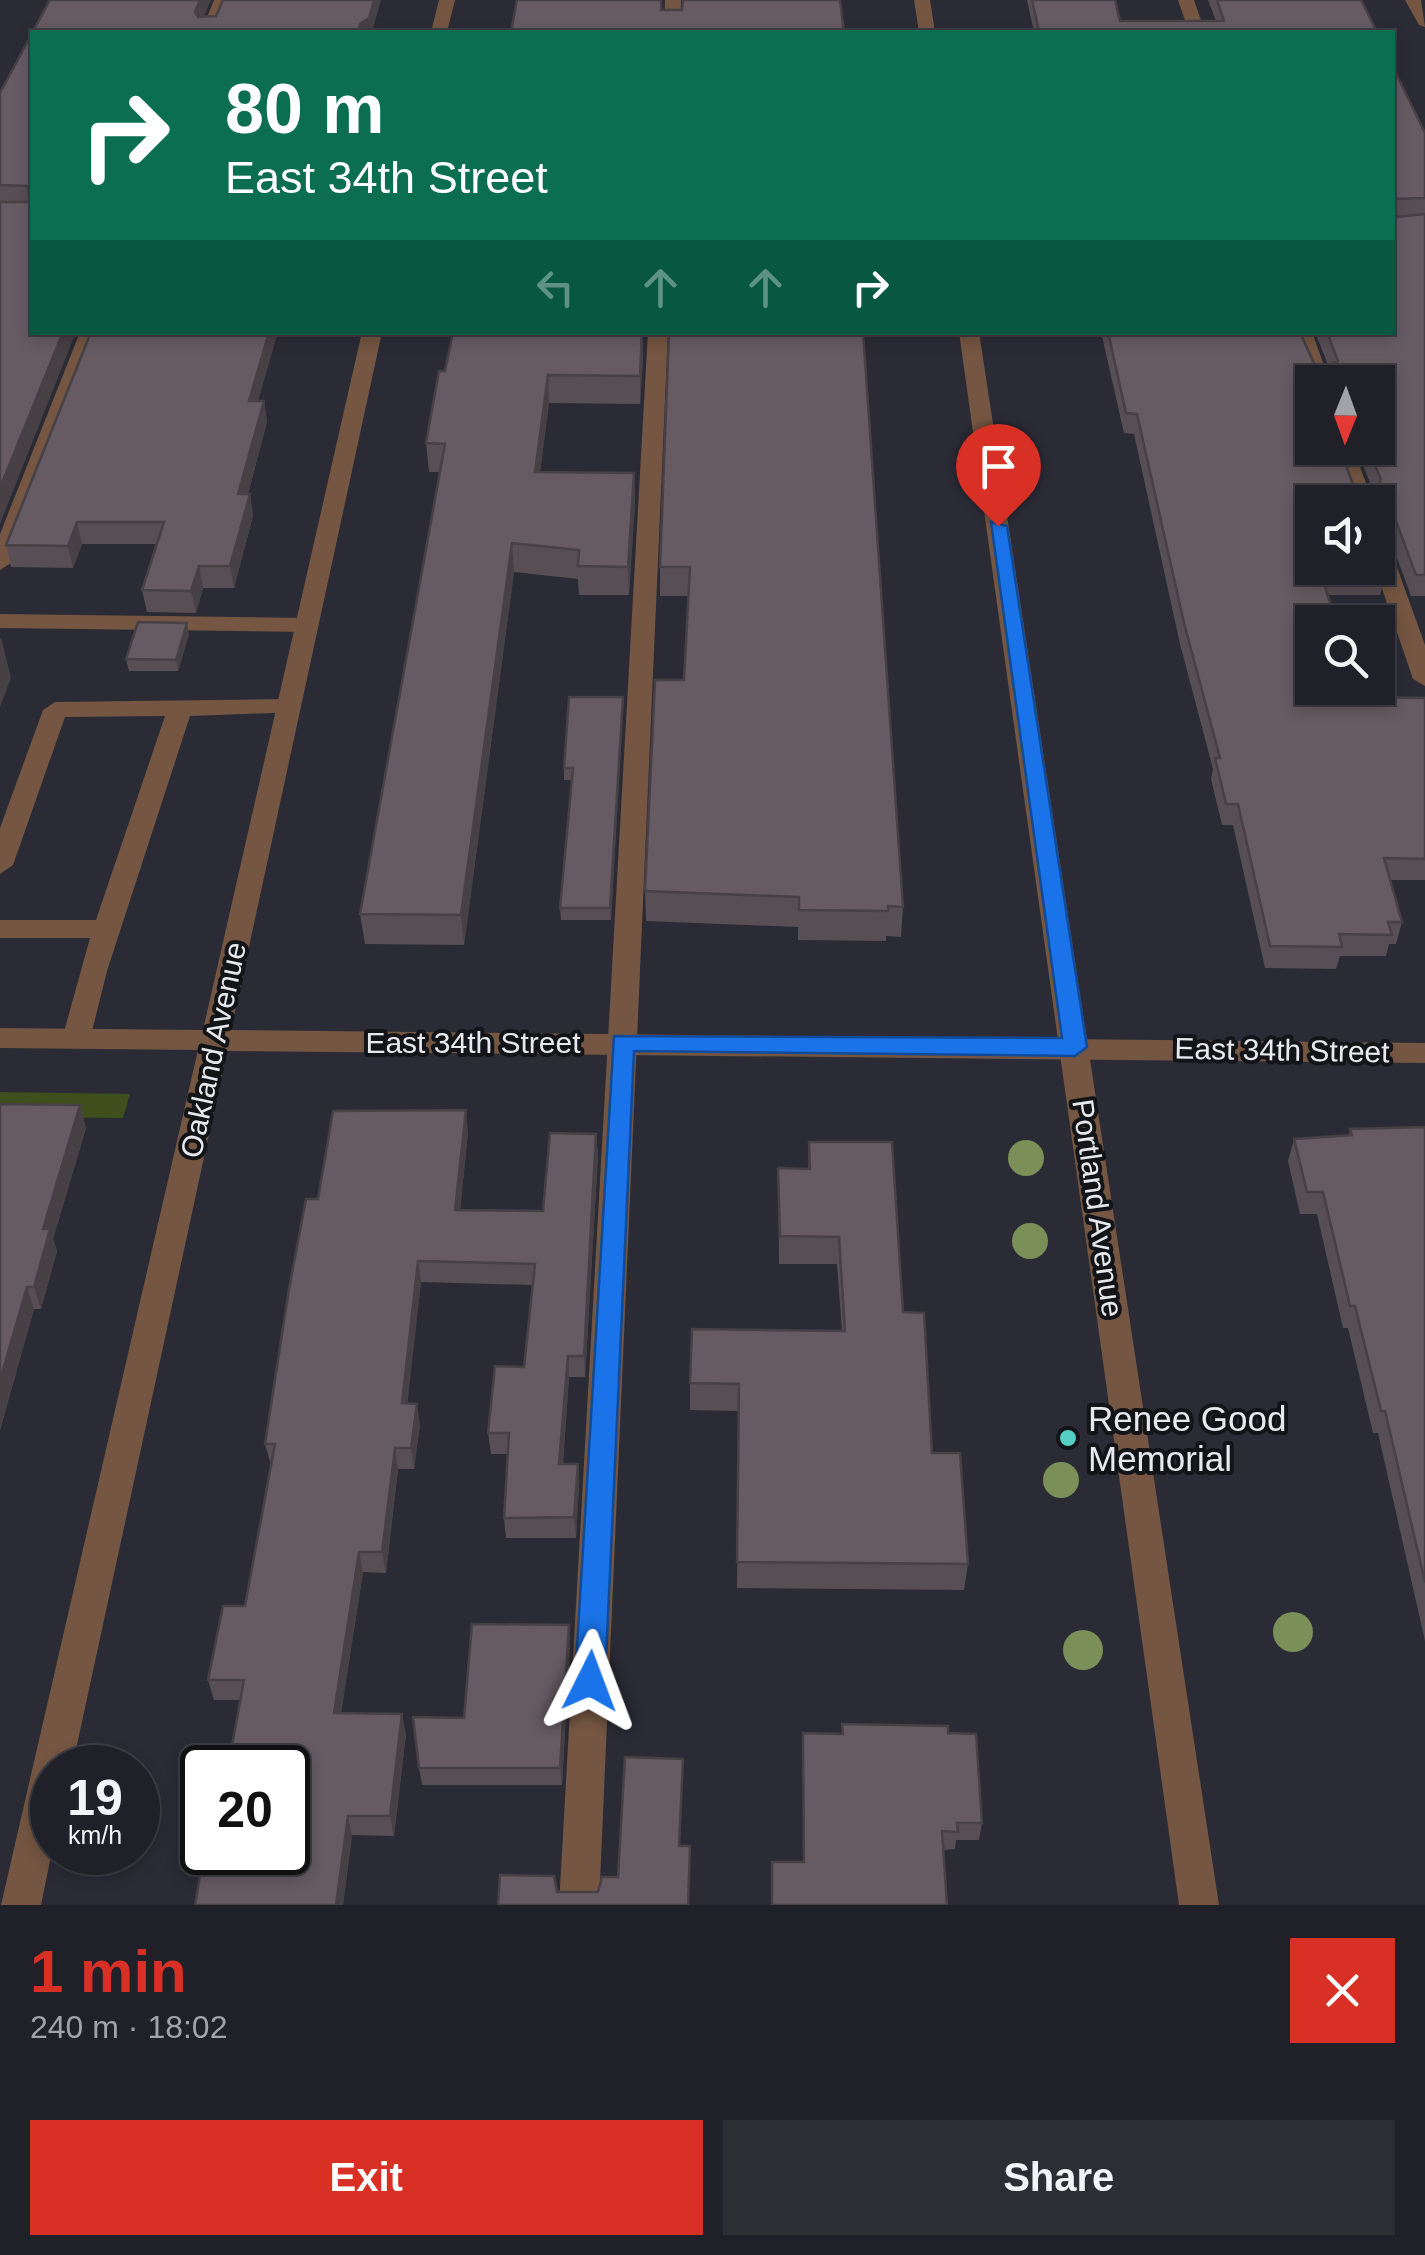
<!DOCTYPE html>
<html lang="en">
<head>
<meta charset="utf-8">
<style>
	:root { --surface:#202028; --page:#2d2d34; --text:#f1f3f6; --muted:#a2a3a8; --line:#3d3e45; --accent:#d93025 }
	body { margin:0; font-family:Arial,sans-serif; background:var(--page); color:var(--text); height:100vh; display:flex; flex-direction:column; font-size:38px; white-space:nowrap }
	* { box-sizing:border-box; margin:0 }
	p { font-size:32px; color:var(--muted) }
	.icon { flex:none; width:55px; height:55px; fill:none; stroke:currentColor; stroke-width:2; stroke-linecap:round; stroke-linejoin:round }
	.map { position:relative; height:1905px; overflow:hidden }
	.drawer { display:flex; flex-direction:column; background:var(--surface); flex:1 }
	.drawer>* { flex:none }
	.hud { position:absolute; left:30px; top:30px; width:1365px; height:305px; border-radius:0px; box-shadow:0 5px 15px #0003,0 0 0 2px var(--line); background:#0b6e4f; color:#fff; overflow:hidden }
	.needle { width:65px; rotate:181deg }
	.buttons { position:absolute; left:1295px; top:365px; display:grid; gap:20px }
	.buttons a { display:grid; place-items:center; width:100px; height:100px; border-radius:0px; background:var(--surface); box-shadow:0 5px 15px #0003,0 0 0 2px var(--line); font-size:50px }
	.speed { position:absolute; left:30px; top:1745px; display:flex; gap:20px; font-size:50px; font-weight:700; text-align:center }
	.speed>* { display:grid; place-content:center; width:130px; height:130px; border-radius:50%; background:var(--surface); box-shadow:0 5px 15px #0003,0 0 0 2px var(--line); line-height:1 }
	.speed small { font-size:25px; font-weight:400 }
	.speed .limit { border:5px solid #111; border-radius:15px; background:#fff; color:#111 }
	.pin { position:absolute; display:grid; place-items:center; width:85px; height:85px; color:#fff; margin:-102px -42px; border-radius:50% 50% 50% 0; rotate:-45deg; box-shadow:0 0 10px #0007 }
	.pin .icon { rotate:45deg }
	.me { position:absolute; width:110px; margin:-55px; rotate:3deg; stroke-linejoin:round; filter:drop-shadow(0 0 8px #0008) }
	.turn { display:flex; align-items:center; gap:35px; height:210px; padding:0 30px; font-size:45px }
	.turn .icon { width:130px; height:130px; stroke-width:2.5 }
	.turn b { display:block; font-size:70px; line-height:85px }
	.lanes { display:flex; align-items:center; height:95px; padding:0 30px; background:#0003; justify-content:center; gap:50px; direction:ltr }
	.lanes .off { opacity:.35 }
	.round { display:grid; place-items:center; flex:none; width:105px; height:105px; border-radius:0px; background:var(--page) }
	.headline { display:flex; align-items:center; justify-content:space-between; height:170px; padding:0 30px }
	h1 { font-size:60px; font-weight:800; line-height:75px; color:var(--accent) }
	.action { display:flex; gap:20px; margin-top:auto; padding:20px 30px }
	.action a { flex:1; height:115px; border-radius:0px; background:var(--accent); color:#fff; font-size:40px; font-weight:800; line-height:115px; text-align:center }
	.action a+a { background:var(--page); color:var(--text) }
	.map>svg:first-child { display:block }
</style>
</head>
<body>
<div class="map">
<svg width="1425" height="1905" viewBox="0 0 1425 1905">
	<rect width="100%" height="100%" fill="#2a2b35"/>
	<path fill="#3e4f1d" d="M0 1092 130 1094 123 1118 0 1117Z"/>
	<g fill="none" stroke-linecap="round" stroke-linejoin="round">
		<path fill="#745642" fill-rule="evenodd" d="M214 0H230L217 32H201Z
			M665 0H681L680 32H664Z
			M1178 0H1194L1205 32H1189Z
			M80 332H100L11 563 0 570V534Z
			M648 332H668L599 1905H559Z
			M1292 332H1312L1330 382 1312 386Z
			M1333 448H1353L1373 502H1351Z
			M1378 538 1389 545 1425 645V686L1413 679 1375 568Z
			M0 614 307 618 319 625 307 632 0 628Z
			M289 699 301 707 298 712 190 716 107 971 90 1039 86 1046H66L62 1039 90 938H0V920H96L165 716 65 717 13 865 0 874V828L43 710 55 702Z"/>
		<path fill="#745642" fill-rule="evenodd" d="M439 0H455L447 32H431Z
			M1405 0H1421L1425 27 1419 25Z
			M362 332H382L231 1030 1425 1043V1063L227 1051 72 1768H52V1851L41 1905H1L198 1050 0 1048V1028L203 1030Z"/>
		<path fill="#745642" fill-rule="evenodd" d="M914 0H930L935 32H919Z
			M959 332H979L1219 1905H1179Z"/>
	</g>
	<g fill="#7b9059">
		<circle cx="1026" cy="1158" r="18"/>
		<circle cx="1030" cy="1241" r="18"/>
		<circle cx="1061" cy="1480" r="18"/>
		<circle cx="1293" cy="1632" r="20"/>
		<circle cx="1083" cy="1650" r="20"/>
	</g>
	<path fill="#584e55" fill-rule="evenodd" d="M381 0 32 332 0 524V93L203 17Z
		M1027 0H1115L1120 21H1216L1208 0H1361L1377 32H1034Z
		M1392 65 1425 133V596H1411L1391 542 1380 535 1312 502 1385 575 1380 595H1328L1359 697 1425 698V880H1390L1402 922 1396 944H1389L1386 956H1340L1336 969 1265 968 1233 825H1222L1211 779 1213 769 1180 644 1134 434 1124 433 1101 332H1300L1317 370 1328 365 1315 332H1392ZM1312 382H1378V448H1356L1371 485H1353Z
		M642 332 643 358 640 404 549 403 540 472 634 473 635 502 629 595H579L578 579 514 572 464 945 365 944 360 914 440 472H429L426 443 445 371Z
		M669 332 903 907 901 937 886 936V941L798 940V927L646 921 645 891 684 680 688 596H660V567Z
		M259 401H264L267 422 248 494H250L253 516 234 588H203L196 613 147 612 142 590 157 544H82L73 568 11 567 6 545Z
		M189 634 178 671H129L126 659Z
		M623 709 611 920H561L560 908 572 780H564V768Z
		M0 1104 80 1105 86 1128 53 1239 57 1251 41 1309H34L0 1430Z
		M1425 1127V1641L1378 1433H1373L1348 1328H1343L1317 1214H1300L1288 1161 1294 1139 1349 1135 1350 1129Z
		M468 1132 460 1210 543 1211 596 1134 598 1156 585 1377H569L563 1464H578L579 1485 576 1538H506L504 1518 508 1454H491L488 1433 524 1367 532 1285 421 1282 407 1403 420 1425 414 1469H398L386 1573 363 1572 341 1713 406 1734 394 1836 352 1835 343 1905H195L288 1852 240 1700H214L208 1680 245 1606 271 1465 265 1444 318 1199Z
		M809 1142 903 1312 932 1453 968 1564 964 1590 737 1588 739 1411 690 1410V1383L842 1331 837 1264H779L778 1168 808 1169Z
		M569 1625 570 1642 562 1785H422L419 1768 464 1718Z
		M842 1724 948 1733 982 1823 979 1840H956L955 1849 803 1862V1733L842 1734Z"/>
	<path fill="#474045" d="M200 0H211L198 31 195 12Z
		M374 0H381L372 32H358L360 24Z
		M63 332H76L0 524V488Z
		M269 332H278L252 422 249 401Z
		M642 332 643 358 640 404V376Z
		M548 375 549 403 536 501 535 472Z
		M264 401 267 422 242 516 238 494Z
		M634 473 635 502 629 595 628 567Z
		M250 494 253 516 234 588 230 566Z
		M1385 514 1380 535 1378 536 1379 517Z
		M77 522 82 544 73 568 68 546Z
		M512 543 514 572 464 945 461 915Z
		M199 566 203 588 196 613 191 591Z
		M187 623 189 634 178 671 176 660Z
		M1 637 11 678 0 707V639Z
		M623 697V709L611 920 610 908Z
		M80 1105 86 1128 53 1239 57 1251 41 1309 34 1287 43 1229Z
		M466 1110 468 1132 458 1231 455 1210Z
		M596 1134 598 1156 585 1377 584 1356Z
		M418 1261 421 1282 405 1425 402 1403Z
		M27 1287 34 1309 0 1430V1380Z
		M568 1356 569 1377 561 1485 559 1464Z
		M417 1404 420 1425 414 1469 411 1448Z
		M395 1448 398 1469 386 1573 382 1552Z
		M578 1464 579 1485 576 1538 574 1517Z
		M359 1552 363 1572 338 1733 334 1713Z
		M569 1625 570 1642 562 1785 560 1768Z
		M402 1714 406 1734 394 1836 390 1816Z
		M348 1816 352 1835 343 1905H336Z"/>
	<path fill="#665b63" stroke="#474045" stroke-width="2.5" fill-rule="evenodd" d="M50 0H200L195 12 198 17 216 16 223 0H374L369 18 360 24 358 32H32V332H63L0 488V202H30L28 186 0 185V93Z
		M517 0H661V10H682L683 0H840L844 32H511Z
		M1032 0H1115L1120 21H1224L1217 0H1361L1377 32H1039Z
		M1392 65 1425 133V198L1393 199 1396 217 1425 214V575H1416L1396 521 1385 514 1379 517 1378 533V502H1312V568H1378V551L1385 575 1321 574 1336 622H1312V688H1356L1359 697 1425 698V859L1384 858 1402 922H1388L1392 935 1339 934 1342 947 1270 946 1238 804H1226L1215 758H1220L1184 623 1137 414 1126 413 1108 332H1300L1317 370 1338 361 1327 332H1392ZM1312 382H1378V448H1368L1381 480 1378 485H1353L1340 448H1312Z
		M91 332H269L249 401H264L238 494H250L230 566H199L191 591 142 590 164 522H77L68 546 6 545Z
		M453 332H642L640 376 548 375 535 472 634 473 628 567 578 566 579 550 512 543 461 915 360 914 445 444 426 443 439 371H445Z
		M669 332H863L903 907 888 906V911L799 910V897L645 891 655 680H684L690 567H660Z
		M138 622 187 623 176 660 126 659Z
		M569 697H623L610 908H560L573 768H564Z
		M0 1104 80 1105 43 1229H50L34 1287H27L0 1380Z
		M466 1110 455 1210 543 1211 550 1133 596 1134 584 1356H568L559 1464H578L574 1517 504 1518 509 1433H488L495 1366 524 1367 535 1264 418 1261 402 1403 417 1404 411 1448H395L382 1552H359L334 1713 402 1714 390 1816H348L336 1905H195L204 1852H288V1768H228L244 1680H208L223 1606H245L275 1444H265L289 1289 306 1199H318L333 1111Z
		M1425 1127V1582L1385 1411H1381L1355 1306H1350L1323 1192H1307L1294 1139 1352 1135 1350 1129Z
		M809 1142H892L903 1312 924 1313 932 1453H960L968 1564 737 1562 739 1384 690 1383 692 1329 845 1331 839 1237 780 1236 778 1168 810 1169Z
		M472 1624 569 1625 560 1768H419L413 1717 464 1718Z
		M842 1724 948 1726V1733L976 1734 982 1823H957L958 1832 942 1831 947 1905H772V1862H804L803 1733 843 1734Z
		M625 1757 683 1759 679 1846H690L688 1905H498L500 1875 554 1876 557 1892H598L602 1877H618Z"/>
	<path fill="#1a73e8" stroke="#114b97" stroke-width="2.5" d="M991 522 1007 526 1087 1047 1075 1056 634 1051 605 1681 601 1691 590 1695 580 1691 575 1681 614 1036 1062 1038Z"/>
	<circle fill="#55cec4" stroke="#131418" stroke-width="4" cx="1068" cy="1438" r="10"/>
	<g text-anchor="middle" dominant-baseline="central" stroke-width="8" stroke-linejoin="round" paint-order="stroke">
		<g font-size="30" fill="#e8e9ef" stroke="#131418">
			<text x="473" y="1042">East 34th Street</text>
			<text transform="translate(213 1050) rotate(-78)">Oakland Avenue</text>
			<text transform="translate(1282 1050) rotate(1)">East 34th Street</text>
			<text transform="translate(1098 1208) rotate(82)">Portland Avenue</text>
		</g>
		<g font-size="35" fill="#e8e9ef" stroke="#131418" text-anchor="start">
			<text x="1088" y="1418">Renee Good<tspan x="1088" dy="40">Memorial</tspan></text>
		</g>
	</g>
</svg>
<div class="buttons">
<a><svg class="needle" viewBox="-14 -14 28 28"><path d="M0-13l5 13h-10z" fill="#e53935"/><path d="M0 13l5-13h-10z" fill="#a2a3a8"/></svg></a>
<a><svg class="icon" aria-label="sound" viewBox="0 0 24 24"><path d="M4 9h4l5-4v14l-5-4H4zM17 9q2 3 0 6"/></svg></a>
<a><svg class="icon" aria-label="search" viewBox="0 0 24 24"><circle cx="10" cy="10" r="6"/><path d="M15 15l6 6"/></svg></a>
</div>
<div class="speed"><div>19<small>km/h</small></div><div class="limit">20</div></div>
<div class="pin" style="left:998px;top:526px;background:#d93025"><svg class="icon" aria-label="arrive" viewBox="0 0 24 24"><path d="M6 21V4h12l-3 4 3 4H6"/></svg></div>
<svg class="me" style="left:590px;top:1681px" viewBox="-20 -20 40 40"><path d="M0-17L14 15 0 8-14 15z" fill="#1a73e8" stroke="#fff" stroke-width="4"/></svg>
<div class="hud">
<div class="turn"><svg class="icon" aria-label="right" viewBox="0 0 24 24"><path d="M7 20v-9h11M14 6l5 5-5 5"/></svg><div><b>80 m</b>East 34th Street</div></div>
<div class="lanes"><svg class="icon off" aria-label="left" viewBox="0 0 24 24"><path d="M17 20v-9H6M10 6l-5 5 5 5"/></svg><svg class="icon off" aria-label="ahead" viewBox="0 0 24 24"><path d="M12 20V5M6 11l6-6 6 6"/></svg><svg class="icon off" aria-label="ahead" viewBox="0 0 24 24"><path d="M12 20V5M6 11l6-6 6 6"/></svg><svg class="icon" aria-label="right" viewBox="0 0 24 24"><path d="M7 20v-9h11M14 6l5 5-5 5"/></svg></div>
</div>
</div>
<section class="drawer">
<div class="headline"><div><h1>1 min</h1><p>240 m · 18:02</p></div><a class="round" style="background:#d93025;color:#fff"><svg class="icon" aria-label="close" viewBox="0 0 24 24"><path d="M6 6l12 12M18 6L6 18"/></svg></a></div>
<div class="action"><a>Exit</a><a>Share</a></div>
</section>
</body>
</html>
